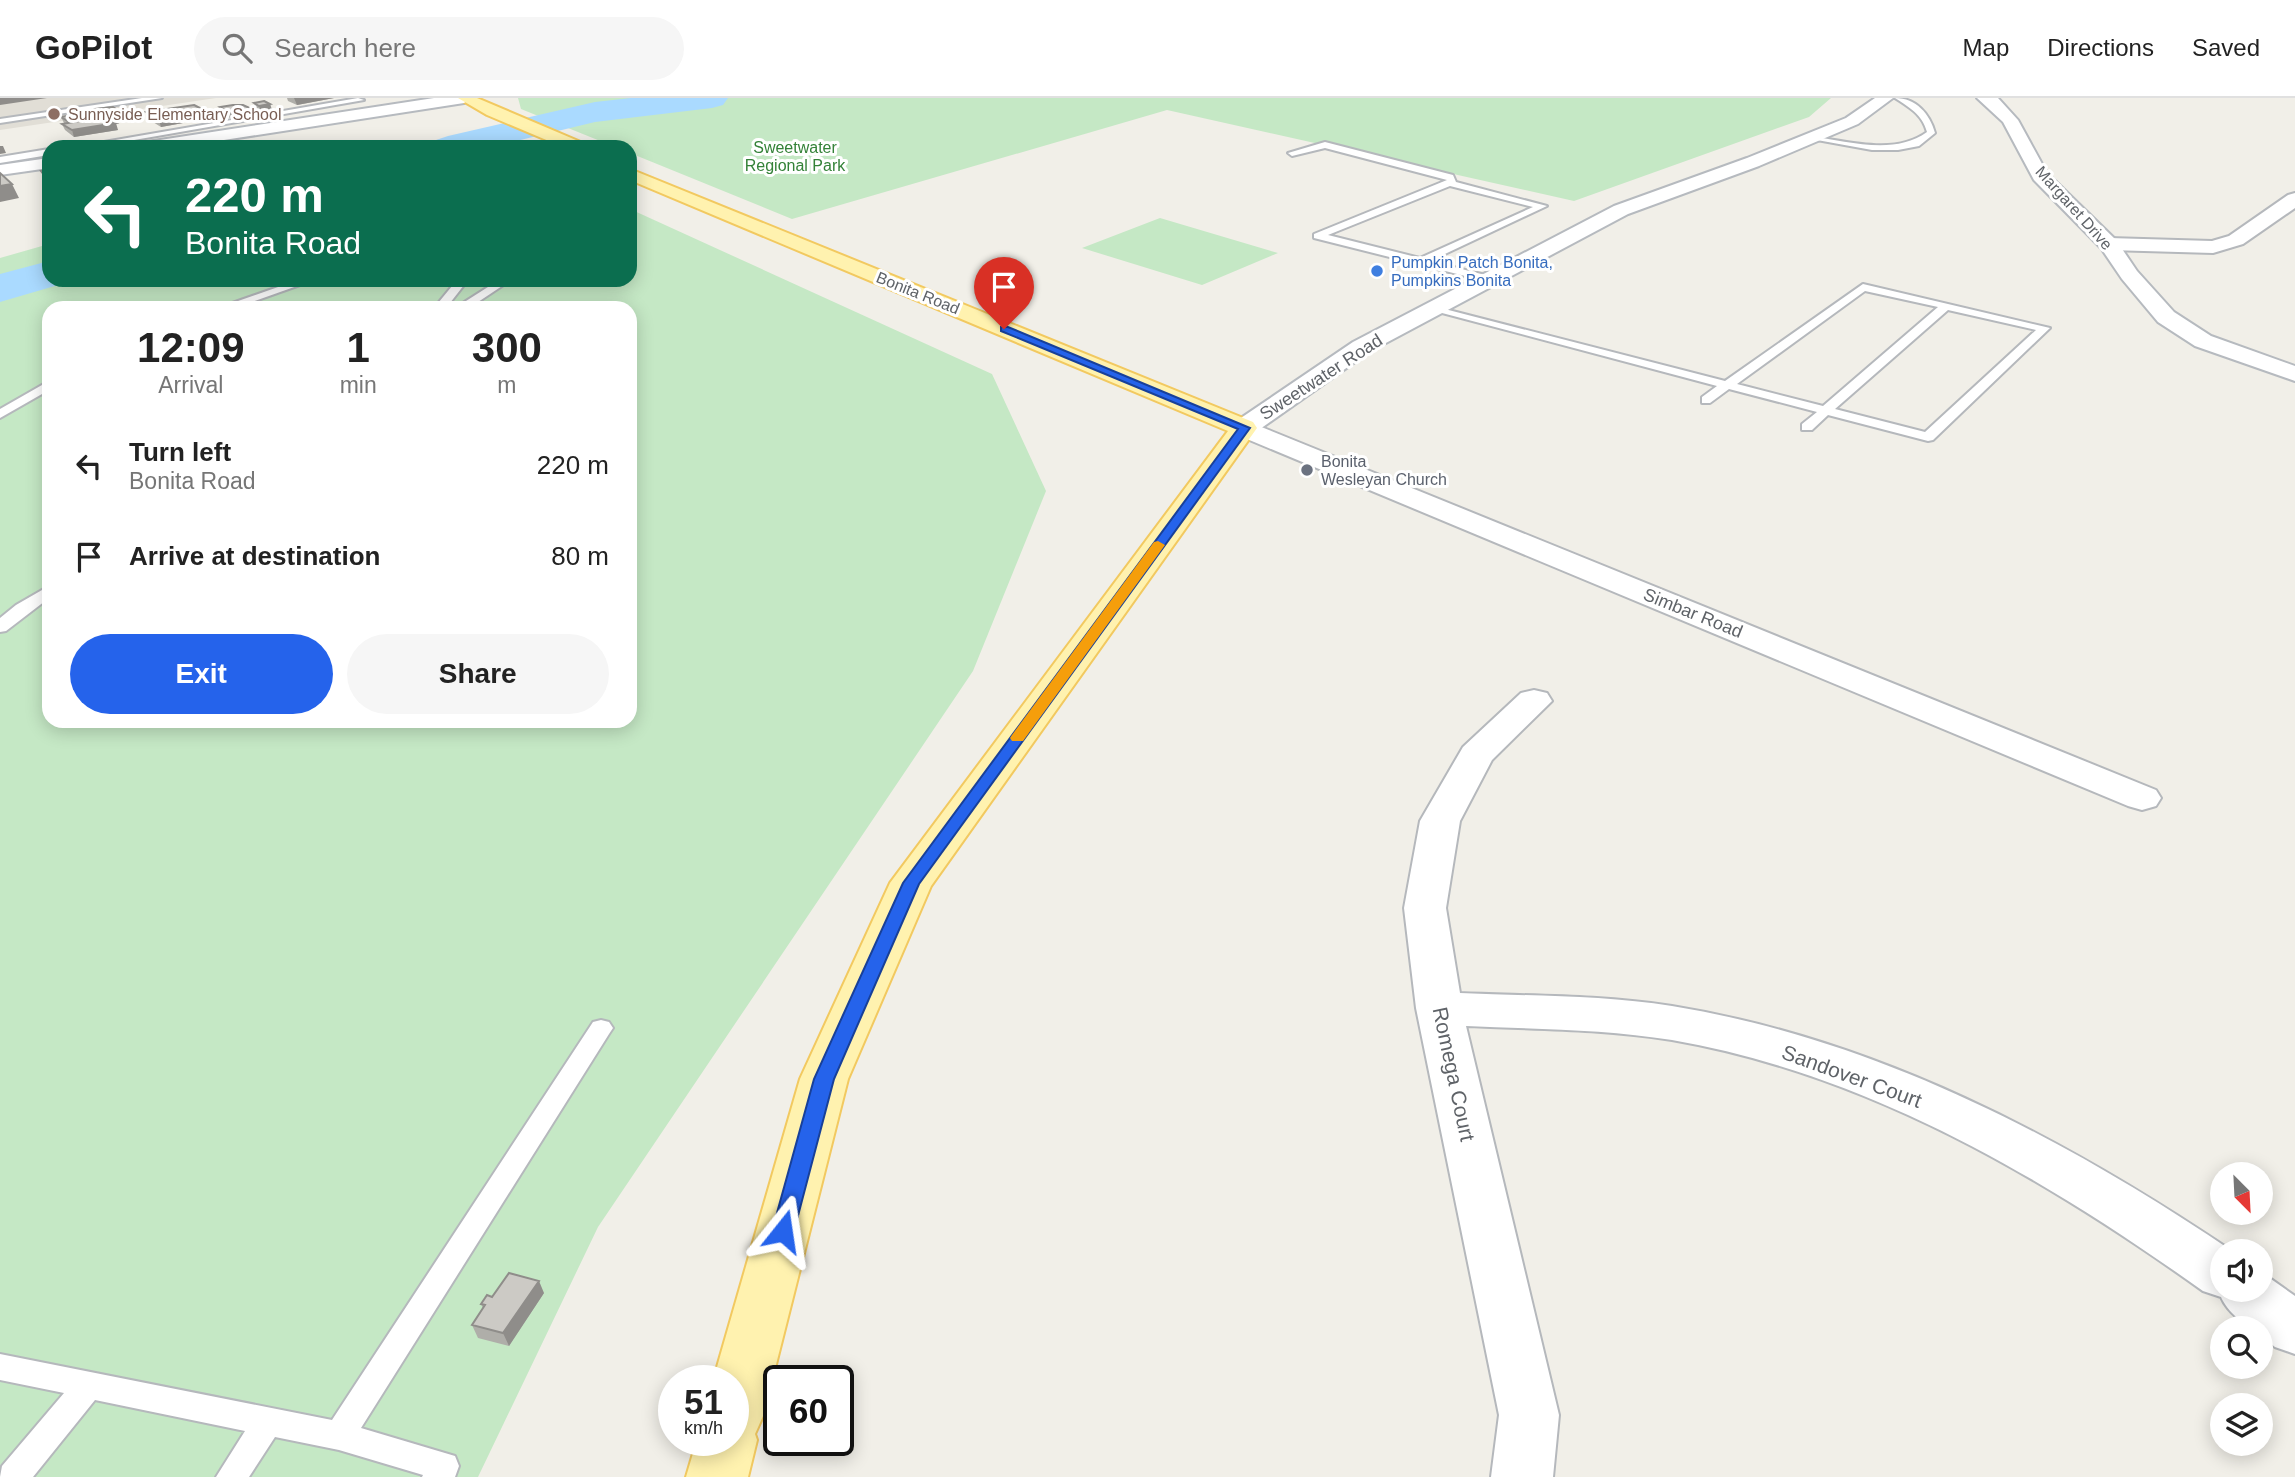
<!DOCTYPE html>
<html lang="en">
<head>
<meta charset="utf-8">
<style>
	:root { --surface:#fff; --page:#f6f6f6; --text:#222; --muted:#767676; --line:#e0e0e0; --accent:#2563eb }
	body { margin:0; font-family:Arial,sans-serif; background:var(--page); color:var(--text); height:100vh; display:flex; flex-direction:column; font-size:26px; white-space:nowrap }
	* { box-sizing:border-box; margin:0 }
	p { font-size:23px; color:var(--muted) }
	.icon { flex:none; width:38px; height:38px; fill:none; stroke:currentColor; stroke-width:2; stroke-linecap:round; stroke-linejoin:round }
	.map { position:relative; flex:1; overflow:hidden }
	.details { position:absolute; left:42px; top:203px; width:595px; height:427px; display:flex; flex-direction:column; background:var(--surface); border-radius:21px; box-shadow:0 4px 18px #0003 }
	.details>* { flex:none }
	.top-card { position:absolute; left:42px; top:42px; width:595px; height:147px; border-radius:21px; box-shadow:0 4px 18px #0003; background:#0b6e4f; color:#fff; overflow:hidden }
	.needle { width:46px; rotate:156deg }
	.controls { position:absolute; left:2210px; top:1064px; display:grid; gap:14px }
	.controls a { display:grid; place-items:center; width:63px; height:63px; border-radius:50%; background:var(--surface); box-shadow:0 4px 18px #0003; font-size:35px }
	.speed { position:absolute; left:658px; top:1267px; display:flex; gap:14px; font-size:35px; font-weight:700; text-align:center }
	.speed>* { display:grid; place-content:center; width:91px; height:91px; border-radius:50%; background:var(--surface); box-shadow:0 4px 18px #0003; line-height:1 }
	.speed small { font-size:18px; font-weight:400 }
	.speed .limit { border:4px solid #111; border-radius:10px; background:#fff; color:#111 }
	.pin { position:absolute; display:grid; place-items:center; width:60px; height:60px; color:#fff; margin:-72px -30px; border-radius:50% 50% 50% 0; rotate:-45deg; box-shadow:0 0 7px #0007 }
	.pin .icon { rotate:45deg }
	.me { position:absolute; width:77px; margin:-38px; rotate:15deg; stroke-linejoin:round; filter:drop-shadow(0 0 5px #0008) }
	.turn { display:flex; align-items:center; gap:24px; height:147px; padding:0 28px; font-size:32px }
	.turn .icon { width:91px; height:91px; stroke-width:2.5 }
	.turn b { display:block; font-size:49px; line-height:60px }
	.eta { display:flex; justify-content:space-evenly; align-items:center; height:119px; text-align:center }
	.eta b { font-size:42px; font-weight:700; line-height:49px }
	.cta { display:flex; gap:14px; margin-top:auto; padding:14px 28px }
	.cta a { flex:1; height:80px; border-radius:42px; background:var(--accent); color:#fff; font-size:28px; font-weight:700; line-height:80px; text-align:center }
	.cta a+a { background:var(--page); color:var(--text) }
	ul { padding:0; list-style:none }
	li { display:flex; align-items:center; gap:21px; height:91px; padding:0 28px }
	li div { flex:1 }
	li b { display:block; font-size:26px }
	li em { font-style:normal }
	header { display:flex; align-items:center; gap:42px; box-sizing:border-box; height:98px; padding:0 35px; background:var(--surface); border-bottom:2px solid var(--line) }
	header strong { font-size:33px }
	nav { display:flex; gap:38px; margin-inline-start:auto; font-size:24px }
	.search { width:490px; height:63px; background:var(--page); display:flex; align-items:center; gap:18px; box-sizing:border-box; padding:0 24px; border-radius:38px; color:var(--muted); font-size:26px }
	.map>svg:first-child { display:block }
</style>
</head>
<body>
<header>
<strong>GoPilot</strong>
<div class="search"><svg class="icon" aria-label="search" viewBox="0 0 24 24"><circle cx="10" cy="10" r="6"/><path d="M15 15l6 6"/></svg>Search here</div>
<nav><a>Map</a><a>Directions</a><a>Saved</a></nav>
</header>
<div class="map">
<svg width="2295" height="1379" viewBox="0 0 2295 1379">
	<rect width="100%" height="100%" fill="#f1efe8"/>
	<path fill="#e1ded6" d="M0 0H216L0 32Z"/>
	<path fill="#c5e8c5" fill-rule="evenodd" d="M518 0H1831L1809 19 1574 103 1167 12 792 121 630 55V49H615L521 11Z
		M630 111 992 276 1046 393 973 573 598 1129 478 1379H0V160L49 146V182H630ZM49 210H630V623H49Z
		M1160 120 1278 155 1202 187 1082 150Z"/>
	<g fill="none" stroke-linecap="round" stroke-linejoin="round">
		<path fill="#aadaff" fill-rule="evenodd" d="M631 0H728L723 7 712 10 595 24 491 49H430L436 42 448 38 595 4Z
			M49 163V182H67L65 185 0 204V176Z"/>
		<defs>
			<path id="lane" d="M142 0H162L0 25V21Z
				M358 0 364 2 94 49H75Z
				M1895 0C1916 0 1930 16 1935 35L1919 48 1898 52H1872L1806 40 1810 38C1847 43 1894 58 1927 34 1922 16 1910 10 1895 0Z
				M1325 44 1453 77 1456 84 1547 108 1430 163 1493 179 1494 181 1489 184 1314 140V136L1447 82 1325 50 1292 58 1288 55ZM1450 88 1533 109 1420 160 1328 137Z
				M49 51V57L0 65V59Z
				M298 182H314L235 210H218Z
				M457 182H468L446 210H434Z
				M499 182H511L469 210H455Z
				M1863 186 2050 230 1933 342 1928 343 1828 317 1812 332H1802V326L1817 314 1729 291 1710 305H1702V299L1717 288 1427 211 1433 208 1725 283ZM1865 193 1938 209 1823 308 1737 286ZM1948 212 2036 232 1925 334 1835 311Z
				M49 283V292L0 320V311Z
				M49 488V500L6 533 0 534V520L16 507Z
				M601 922 609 924 613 930 609 936 361 1330 455 1358 459 1368 455 1379H422L423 1377 339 1352 275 1339 249 1379H216L245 1333 95 1302 33 1379H0L2 1368 64 1295 0 1282V1256L332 1322 593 924Z"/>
			<path id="street" d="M2295 95V110L2243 146 2213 155 2109 152 2102 150 2099 146 2102 142 2109 140 2212 143 2229 138 2288 97Z
				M1244 322 2156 692 2161 700 2156 708 2142 712 2128 708 1235 336 1231 330 1235 324Z
				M1534 592 1547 595 1552 603 1492 662 1460 723 1446 810 1460 895C1530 898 1602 897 1672 908 1876 941 2063 1039 2232 1153H2222V1192H2261V1174L2295 1198V1256L2275 1249 2261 1238V1230C2245 1230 2227 1213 2221 1199L2203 1193C2043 1079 1868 976 1672 942 1604 931 1534 931 1466 928L1559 1317 1553 1379H1491L1499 1317 1416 910 1404 810 1420 723 1463 649 1521 595Z"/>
			<path id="secondary" d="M434 0H472L464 5 179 49H139L147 44Z
				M1875 0H1893L1858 26 1759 68 1628 116 1369 254 1253 336 1244 338 1235 336 1231 330 1235 324 1353 244 1614 108 1747 60 1846 20Z
				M1977 0H1998L2018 22 2047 75 2116 142 2137 173 2174 214 2211 238 2295 268V283L2195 248 2158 224 2122 181 2101 150 2034 82 2003 24Z
				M49 60V70L0 77V67Z"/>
			<path id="primary" d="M458 0H477L583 45 585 49H563L487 17Z
				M630 71 1253 324 1257 330 931 788 848 981 763 1318 755 1336 757 1342 748 1379H686L697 1342H733V1283H713L800 981 890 785 1228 333 630 82Z"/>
		</defs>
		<use href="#lane" stroke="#b5b8bc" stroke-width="4"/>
		<use href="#street" stroke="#b5b8bc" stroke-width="4"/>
		<use href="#secondary" stroke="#b6babf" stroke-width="4"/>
		<use href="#primary" stroke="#f2c960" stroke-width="4"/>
		<use href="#lane" fill="#fff" fill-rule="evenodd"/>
		<use href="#street" fill="#fff" fill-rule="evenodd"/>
		<use href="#secondary" fill="#fff" fill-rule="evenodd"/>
		<use href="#primary" fill="#fff2af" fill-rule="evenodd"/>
	</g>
	<path fill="#afaea9" d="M287 0H334L297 7 288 3Z
		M254 5 270 6 272 12 261 14 256 11Z
		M220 9 252 11 254 18 232 21 222 16Z
		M95 11 119 13 122 20 108 22 118 32 74 39 65 32 62 26 64 25 61 19H87L89 22 100 20 97 18Z
		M202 11 205 18 182 22 183 25 161 29 148 21 146 14Z
		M544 1195 509 1248 478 1240 472 1227 483 1210 481 1206 492 1199Z"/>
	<path fill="#8f8d8a" d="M0 0H47L0 7Z
		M294 0H334L297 7Z
		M270 6 272 12 261 14 259 8Z
		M202 11 205 18 182 22 183 25 161 29 159 22 176 16Z
		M252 11 254 18 232 21 230 15Z
		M119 13 122 20 104 23 101 16Z
		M87 19 90 25 68 28 66 22Z
		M116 25 118 32 74 39 72 32Z
		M0 48H3L6 55 0 56Z
		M49 76V83L47 84 44 77Z
		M12 86 19 100 0 104V88Z
		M539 1183 544 1195 509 1248 503 1235Z"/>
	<path fill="#cccac5" stroke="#8f8d8a" stroke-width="2" d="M264 3 270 6 259 8 254 5Z
		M194 7 202 11 176 16 181 19 159 22 146 14Z
		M233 7H243L252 11 230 15 220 9Z
		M113 9 119 13 101 16 95 11Z
		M83 15 87 19 66 22 61 19Z
		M103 19 116 25 72 32 62 26Z
		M153 45 160 49H127Z
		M49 72V76L44 77 41 73Z
		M0 75 12 86 0 88Z
		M509 1175 539 1183 503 1235 472 1227 485 1207 481 1206 487 1197 492 1199Z"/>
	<path fill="#2563eb" stroke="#184099" stroke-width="2" d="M1001 229H1008L1250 330 919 786 834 981 794 1133 791 1139 783 1142 775 1139 772 1133 814 981 903 785 1238 331 1001 233Z"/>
	<path fill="#f59e0b" d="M1158 443 1165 447 1023 643H1012L1010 640 1012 637 1154 444Z"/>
	<circle fill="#8d6e63" stroke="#fff" stroke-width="2.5" cx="54" cy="16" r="7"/>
	<circle fill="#3f7fe0" stroke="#fff" stroke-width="2.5" cx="1377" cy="173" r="7"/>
	<circle fill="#6b7280" stroke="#fff" stroke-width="2.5" cx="1307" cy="372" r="7"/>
	<g text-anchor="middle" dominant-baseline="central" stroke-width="6" stroke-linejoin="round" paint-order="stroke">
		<g font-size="16" fill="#785e54" stroke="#fff" text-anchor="start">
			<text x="68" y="16">Sunnyside Elementary School</text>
		</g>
		<g font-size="16" fill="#348238" stroke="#fff">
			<text x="795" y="49">Sweetwater<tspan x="795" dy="18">Regional Park</tspan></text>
		</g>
		<g font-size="16" fill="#5f6368" stroke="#fff">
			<text transform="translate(2074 110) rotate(48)">Margaret Drive</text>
			<text transform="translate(918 195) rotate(22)">Bonita Road</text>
		</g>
		<g font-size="16" fill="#366cbe" stroke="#fff" text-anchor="start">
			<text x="1391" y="164">Pumpkin Patch Bonita,<tspan x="1391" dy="18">Pumpkins Bonita</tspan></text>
		</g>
		<g font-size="16" fill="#5b616d" stroke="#fff" text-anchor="start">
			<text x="1321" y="363">Bonita<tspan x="1321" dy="18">Wesleyan Church</tspan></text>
		</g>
		<g font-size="18" fill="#5f6368" stroke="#fff">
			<text transform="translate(1321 279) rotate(-33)">Sweetwater Road</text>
			<text transform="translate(1693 515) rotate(22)">Simbar Road</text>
		</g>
		<g font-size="21" fill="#5f6368" stroke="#fff">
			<text transform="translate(1454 976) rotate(78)">Romega Court</text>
			<text transform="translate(1852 978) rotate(20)">Sandover Court</text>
		</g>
	</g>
</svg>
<div class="controls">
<a><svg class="needle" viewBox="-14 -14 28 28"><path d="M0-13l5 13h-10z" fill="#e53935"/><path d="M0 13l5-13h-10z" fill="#767676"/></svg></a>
<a><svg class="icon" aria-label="sound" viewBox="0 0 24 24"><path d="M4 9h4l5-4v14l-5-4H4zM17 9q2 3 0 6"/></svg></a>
<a><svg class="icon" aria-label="search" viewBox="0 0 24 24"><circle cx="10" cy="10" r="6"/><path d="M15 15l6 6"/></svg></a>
<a><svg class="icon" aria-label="layers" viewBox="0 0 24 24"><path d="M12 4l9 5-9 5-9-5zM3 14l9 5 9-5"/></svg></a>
</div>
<div class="speed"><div>51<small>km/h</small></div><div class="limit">60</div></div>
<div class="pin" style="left:1004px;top:231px;background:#d93025"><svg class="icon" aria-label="arrive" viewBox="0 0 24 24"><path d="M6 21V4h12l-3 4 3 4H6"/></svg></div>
<svg class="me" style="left:783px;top:1133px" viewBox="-20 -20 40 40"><path d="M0-17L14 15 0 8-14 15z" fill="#2563eb" stroke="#fff" stroke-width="4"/></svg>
<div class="top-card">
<div class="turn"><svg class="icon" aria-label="left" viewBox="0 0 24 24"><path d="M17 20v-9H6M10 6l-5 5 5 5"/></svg><div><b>220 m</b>Bonita Road</div></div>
</div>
<section class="details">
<div class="eta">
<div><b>12:09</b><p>Arrival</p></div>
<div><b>1</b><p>min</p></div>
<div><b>300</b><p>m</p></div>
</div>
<ul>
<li><svg class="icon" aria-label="left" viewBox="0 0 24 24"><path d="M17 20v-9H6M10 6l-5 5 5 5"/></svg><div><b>Turn left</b><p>Bonita Road</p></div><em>220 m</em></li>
<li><svg class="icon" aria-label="arrive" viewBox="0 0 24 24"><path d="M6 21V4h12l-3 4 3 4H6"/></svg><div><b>Arrive at destination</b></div><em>80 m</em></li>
</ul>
<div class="cta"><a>Exit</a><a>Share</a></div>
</section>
</div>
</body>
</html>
